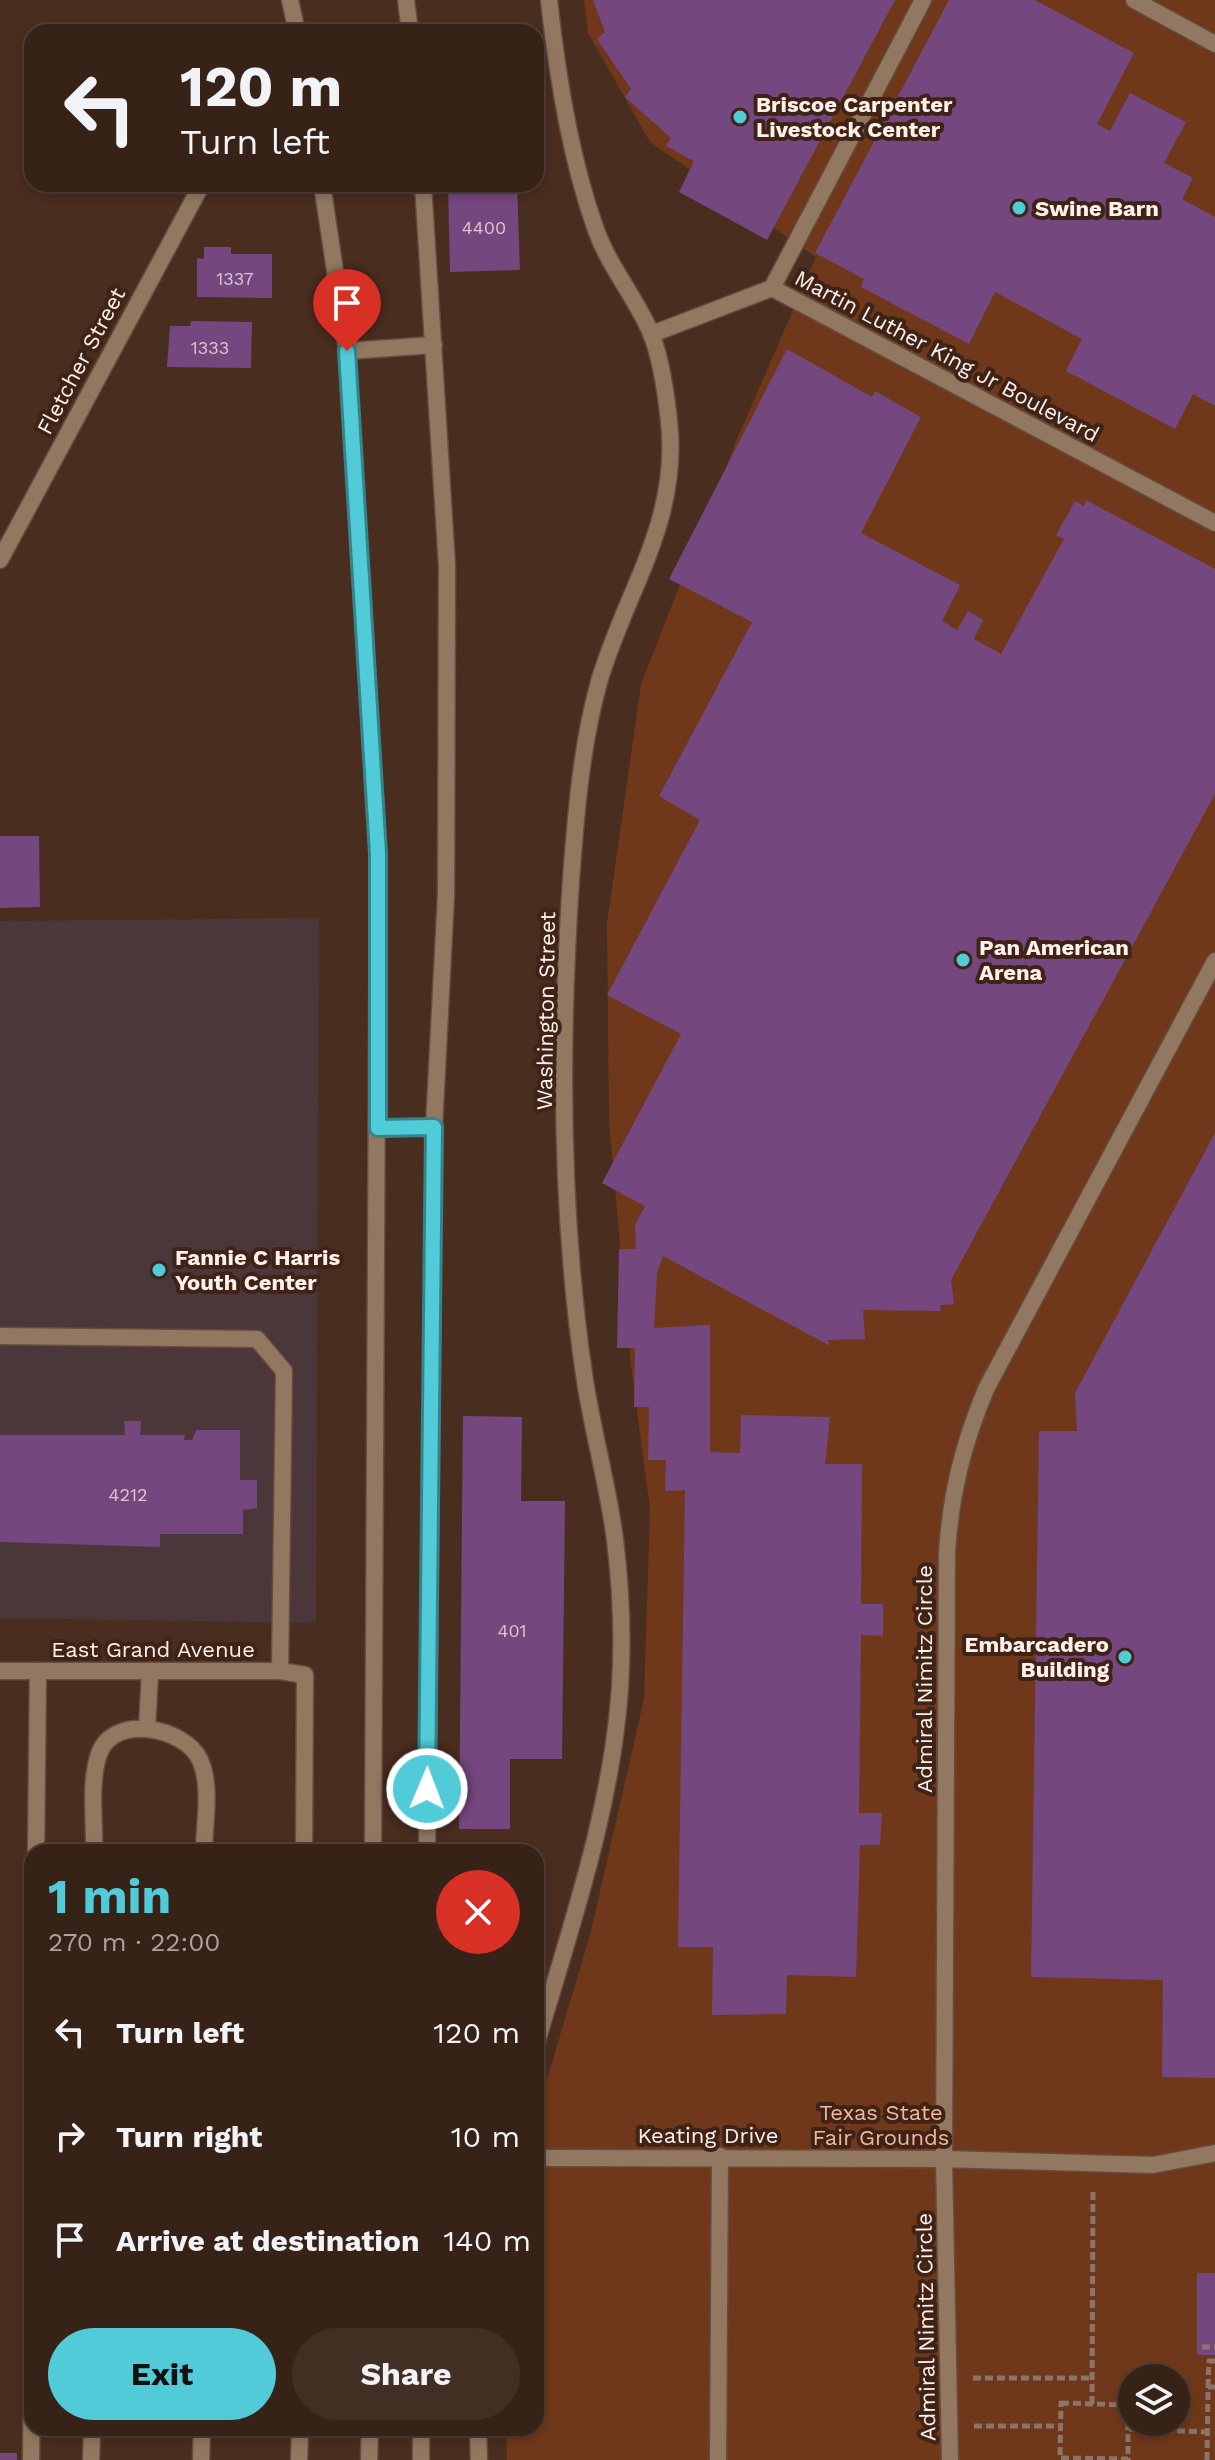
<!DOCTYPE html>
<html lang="en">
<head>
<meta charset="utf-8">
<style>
	:root { --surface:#372217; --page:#422f24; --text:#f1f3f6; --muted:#aaa4a1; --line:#513f36; --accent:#52cbd8 }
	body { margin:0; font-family:"Work Sans",sans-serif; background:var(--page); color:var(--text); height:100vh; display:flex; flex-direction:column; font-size:30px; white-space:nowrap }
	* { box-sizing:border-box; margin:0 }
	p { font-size:26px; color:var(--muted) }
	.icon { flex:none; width:44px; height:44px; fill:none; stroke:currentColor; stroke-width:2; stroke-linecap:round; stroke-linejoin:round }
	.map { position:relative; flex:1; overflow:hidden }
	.sheet { position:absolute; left:24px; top:1844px; width:520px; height:592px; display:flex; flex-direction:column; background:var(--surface); border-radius:24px; box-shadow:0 4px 12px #0003,0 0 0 2px var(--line) }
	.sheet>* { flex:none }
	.top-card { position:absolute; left:24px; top:24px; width:520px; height:168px; border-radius:24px; box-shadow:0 4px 12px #0003,0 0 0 2px var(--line); background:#372217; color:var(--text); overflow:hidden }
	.fabs { position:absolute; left:1118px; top:2364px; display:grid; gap:16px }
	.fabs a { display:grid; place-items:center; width:72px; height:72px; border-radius:50%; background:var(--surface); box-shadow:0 4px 12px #0003,0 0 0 2px var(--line); font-size:40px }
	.pin { position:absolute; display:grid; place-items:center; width:68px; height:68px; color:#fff; margin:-82px -34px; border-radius:50% 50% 50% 0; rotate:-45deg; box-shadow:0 0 8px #0007 }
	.pin .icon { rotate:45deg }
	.me { position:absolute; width:88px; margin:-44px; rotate:1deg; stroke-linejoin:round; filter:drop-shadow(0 0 6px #0008) }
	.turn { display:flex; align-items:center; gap:28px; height:168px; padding:0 24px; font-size:36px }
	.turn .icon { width:104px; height:104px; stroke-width:2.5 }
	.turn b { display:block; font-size:56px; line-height:68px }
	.round { display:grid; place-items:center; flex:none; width:84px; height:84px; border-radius:42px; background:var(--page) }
	.summary { display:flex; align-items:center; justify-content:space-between; height:136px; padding:0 24px }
	h1 { font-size:48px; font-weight:700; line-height:60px; color:var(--accent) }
	.action { display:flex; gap:16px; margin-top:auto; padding:16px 24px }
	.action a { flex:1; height:92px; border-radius:48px; background:var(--accent); color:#111; font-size:32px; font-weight:700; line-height:92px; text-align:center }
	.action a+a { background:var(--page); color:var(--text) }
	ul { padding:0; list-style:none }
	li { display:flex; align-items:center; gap:24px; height:104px; padding:0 24px }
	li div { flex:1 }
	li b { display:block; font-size:30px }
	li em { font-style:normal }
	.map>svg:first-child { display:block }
</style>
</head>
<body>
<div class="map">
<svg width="1215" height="2460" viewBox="0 0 1215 2460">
	<rect width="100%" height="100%" fill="#492d1f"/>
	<path fill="#4b363a" d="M319 918 316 1623 0 1618V921Z"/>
	<path fill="#6f381a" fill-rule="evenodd" d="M584 0H1215V2460H507L506 2428H536V2116L590 1935 644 1699 650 1509 631 1366 609 1121 607 924 641 684 735 444 816 257 650 142 588 33ZM1132 2378H1176V2422H1132Z"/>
	<path fill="#75477f" d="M593 0H895L767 240 679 192 694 161 666 146 671 138 625 97 631 89 597 39 605 32Z
		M949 0H1035L1134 53 1097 124 1110 131 1130 93 1186 122 1164 163 1193 178 1182 199 1215 217V406L1193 394 1175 429 1066 371 1082 339 995 292 969 344 861 287 864 279 815 253Z
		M448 184H517L520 270 450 272Z
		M204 247H231V254H272V298L197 297V258L204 259Z
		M191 321 252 322 251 368 167 367 170 326H190Z
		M787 349 872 397 875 391 921 417 861 533 960 585 942 621 957 630 968 611 983 620 974 639 1001 654 1064 539 1056 535 1075 501 1084 506 1086 500 1215 569V794L951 1280 954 1304 940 1305 941 1311 863 1310 865 1339 828 1340 830 1346 663 1256 657 1273 654 1328 710 1325V1452L740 1453 741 1415 830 1417 825 1464H862L861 1604H883V1636L861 1635 859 1813H882L880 1845H860L856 1977 787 1975 786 2014 712 2015 713 1947H678L685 1490 665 1491 666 1460H648L649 1407H634L635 1348H617L619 1249H636L635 1225 645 1206 602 1183 681 1034 607 995 700 820 659 796 752 622 669 579Z
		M0 836H39L40 907 0 908Z
		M1215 1133V2078L1162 2077 1163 1980 1031 1977 1039 1431H1077L1075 1393Z
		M463 1416 522 1417 521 1501H565L562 1759H510V1829H459Z
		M124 1421H141L140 1435H185L184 1440H192L196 1430H240V1480H257V1508L243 1510V1534H160V1547L0 1542V1435H125Z
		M1197 2273H1215V2355H1197Z
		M0 2453H17V2460H0Z"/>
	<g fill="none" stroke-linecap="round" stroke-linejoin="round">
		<defs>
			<path id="lane" d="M290 0 297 32
				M406 0 410 32
				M322 184 347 351 378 854 373 1852
				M423 184 447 566 446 895 434 1127 427 1852
				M772 288 923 0
				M347 351 434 345
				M378 1128 434 1127
				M0 1336 257 1339 284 1371 280 1671
				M147 1728 150 1673
				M36 1852 38 1671
				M94 1852C95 1822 89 1783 99 1754 113 1713 185 1727 200 1760 212 1786 204 1825 204 1852
				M31 2460 32 2369
				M91 2460 92 2428
				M201 2460 202 2428
				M369 2460 370 2428
				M421 2460V2428
				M718 2460 720 2156"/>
			<path id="street" d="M1134 0 1215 44
				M652 334 772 288 1215 523
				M0 560 202 184
				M0 1671H280L305 1675 304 1852
				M536 2045C570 1929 612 1809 620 1687 623 1638 621 1588 615 1540 608 1484 592 1430 584 1374 560 1212 560 1044 571 880 576 814 581 747 599 682 626 590 680 522 669 421 666 393 661 355 649 329 633 294 607 263 595 227 570 157 557 74 549 0
				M536 2158 944 2159 1153 2165 1215 2153
				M478 2428 479 2460
				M299 2460 300 2428
				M950 2460 944 2159 947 1552C951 1493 963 1444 986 1389L1215 961"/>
		</defs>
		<use href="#lane" stroke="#664c3f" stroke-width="19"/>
		<use href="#street" stroke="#664c3f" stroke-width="19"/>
		<path stroke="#8b7468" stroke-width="5" stroke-dasharray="8 4" stroke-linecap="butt" d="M1202 2347H1215
			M973 2378H1092
			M1208 2387 1209 2361H1215
			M1061 2403 1128 2405V2459L1060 2458Z
			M1092 2404 1093 2189
			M974 2426H1061
			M1129 2429 1207 2432
			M1207 2460 1208 2387H1215"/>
		<use href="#lane" stroke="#927861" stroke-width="16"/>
		<use href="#street" stroke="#927861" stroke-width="16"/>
	</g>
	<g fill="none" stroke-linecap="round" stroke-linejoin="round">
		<defs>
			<path id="route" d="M347 351 378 854V1128L434 1127 427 1789"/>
		</defs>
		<use href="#route" stroke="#35848c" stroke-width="20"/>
		<use href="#route" stroke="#52cbd8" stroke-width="14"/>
	</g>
	<g fill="#52cbd8" stroke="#3e2316" stroke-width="3">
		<circle cx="740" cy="117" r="8"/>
		<circle cx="1019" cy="208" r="8"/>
		<circle cx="963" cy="960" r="8"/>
		<circle cx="159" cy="1270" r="8"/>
		<circle cx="1125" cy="1657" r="8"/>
	</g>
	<g text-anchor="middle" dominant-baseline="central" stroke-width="8" stroke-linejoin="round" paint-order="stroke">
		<g font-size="18" fill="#dcc6ce">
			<text x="484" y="227">4400</text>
			<text x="235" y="278">1337</text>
			<text x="210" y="347">1333</text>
			<text x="128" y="1494">4212</text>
			<text x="512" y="1630">401</text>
		</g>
		<g font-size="22" font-weight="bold" fill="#fff0e9" stroke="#3e2316" text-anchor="start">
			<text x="756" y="104">Briscoe Carpenter<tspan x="756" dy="25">Livestock Center</tspan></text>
			<text x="1035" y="208">Swine Barn</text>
			<text x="979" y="947">Pan American<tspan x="979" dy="25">Arena</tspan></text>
			<text x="175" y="1257">Fannie C Harris<tspan x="175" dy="25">Youth Center</tspan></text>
			<text x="1109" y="1644" text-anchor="end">Embarcadero<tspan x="1109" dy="25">Building</tspan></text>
		</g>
		<g font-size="22" fill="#fff0e9" stroke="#3e2316">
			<text transform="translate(947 356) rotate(28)">Martin Luther King Jr Boulevard</text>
			<text transform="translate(81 361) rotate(-62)">Fletcher Street</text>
			<text transform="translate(546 1011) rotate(-89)">Washington Street</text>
			<text x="153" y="1649">East Grand Avenue</text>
			<text transform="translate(924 1679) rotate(-90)">Admiral Nimitz Circle</text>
			<text x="708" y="2135">Keating Drive</text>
			<text transform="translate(926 2327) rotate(-91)">Admiral Nimitz Circle</text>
		</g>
		<g font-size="22" fill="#f3b79a" stroke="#3e2316">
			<text x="881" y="2112">Texas State<tspan x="881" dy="25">Fair Grounds</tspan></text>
		</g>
	</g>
</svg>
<div class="fabs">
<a><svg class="icon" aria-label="layers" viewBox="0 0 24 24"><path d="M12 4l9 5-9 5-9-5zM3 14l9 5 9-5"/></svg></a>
</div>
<div class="pin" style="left:347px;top:351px;background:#d93025"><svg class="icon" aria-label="arrive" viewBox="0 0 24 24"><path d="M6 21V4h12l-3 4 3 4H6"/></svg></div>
<svg class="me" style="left:427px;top:1789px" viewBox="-20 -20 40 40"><circle r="17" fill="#52cbd8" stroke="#fff" stroke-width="3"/><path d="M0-11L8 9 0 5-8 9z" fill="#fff"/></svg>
<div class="top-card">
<div class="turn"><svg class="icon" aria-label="left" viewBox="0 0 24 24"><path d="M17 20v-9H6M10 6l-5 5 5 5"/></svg><div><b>120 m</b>Turn left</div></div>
</div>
<section class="sheet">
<div class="summary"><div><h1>1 min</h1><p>270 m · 22:00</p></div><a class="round" style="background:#d93025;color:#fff"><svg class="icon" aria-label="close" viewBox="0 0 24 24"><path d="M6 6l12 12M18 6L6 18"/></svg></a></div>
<ul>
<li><svg class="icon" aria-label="left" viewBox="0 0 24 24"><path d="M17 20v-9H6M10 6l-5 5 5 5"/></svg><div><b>Turn left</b></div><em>120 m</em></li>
<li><svg class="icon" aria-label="right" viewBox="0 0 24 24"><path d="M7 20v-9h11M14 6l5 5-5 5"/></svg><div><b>Turn right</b></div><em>10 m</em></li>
<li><svg class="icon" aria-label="arrive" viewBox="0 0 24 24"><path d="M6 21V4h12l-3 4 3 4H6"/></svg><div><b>Arrive at destination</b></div><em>140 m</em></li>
</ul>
<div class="action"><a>Exit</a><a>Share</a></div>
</section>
</div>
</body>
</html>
